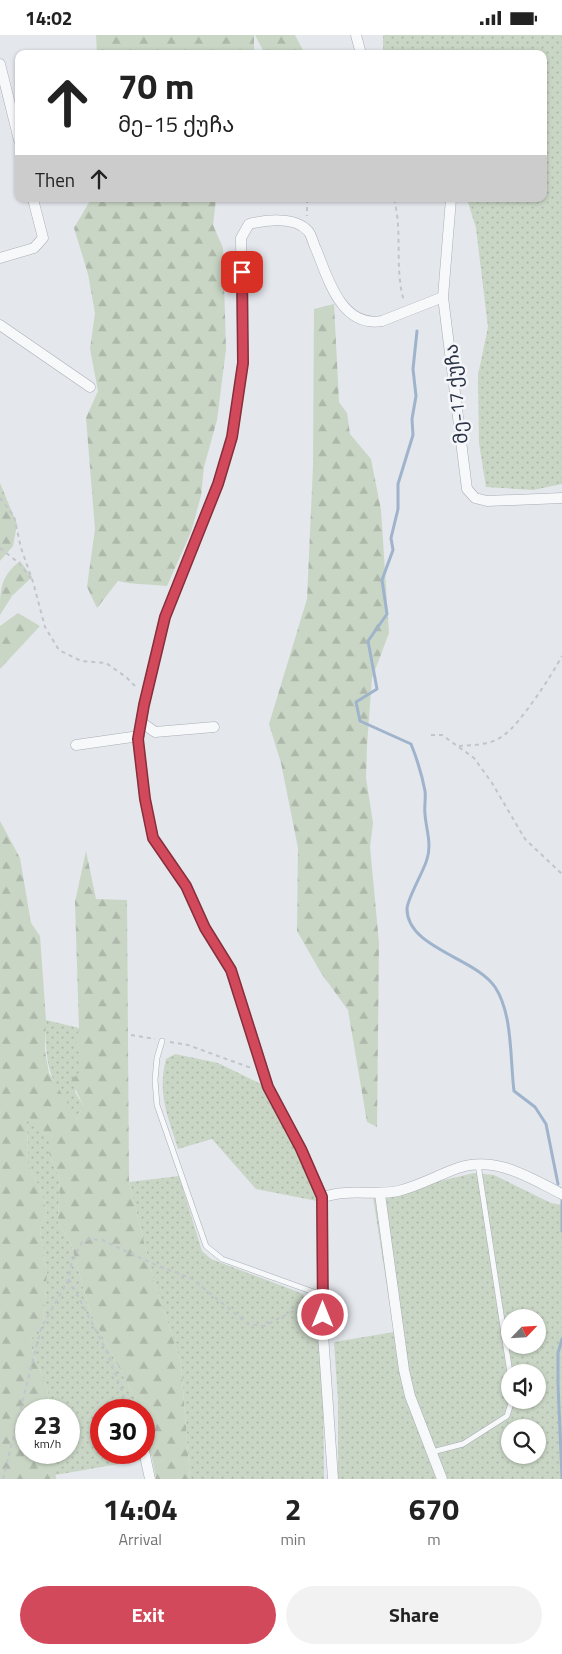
<!DOCTYPE html>
<html lang="en">
<head>
<meta charset="utf-8">
<style>
	:root { --surface:#fff; --page:#f2f2f2; --text:#222; --muted:#767676; --accent:#d1495b }
	body { margin:0; font-family:"Titillium Web","Noto Sans Georgian",sans-serif; background:var(--page); color:var(--text); height:100vh; display:flex; flex-direction:column; font-size:19px; white-space:nowrap }
	* { box-sizing:border-box; margin:0 }
	p { font-size:16px; color:var(--muted) }
	.icon { flex:none; width:28px; height:28px; fill:none; stroke:currentColor; stroke-width:2; stroke-linecap:round; stroke-linejoin:round }
	.map { position:relative; height:1444px; overflow:hidden }
	.drawer { display:flex; flex-direction:column; background:var(--surface); flex:1 }
	.drawer>* { flex:none }
	.hud { position:absolute; left:15px; top:15px; width:532px; height:152px; border-radius:10px; box-shadow:0 1px 4px #0004; background:#fff; color:var(--text); overflow:hidden }
	.needle { width:32px; rotate:65deg }
	.controls { position:absolute; left:501px; top:1274px; display:grid; gap:10px }
	.controls a { display:grid; place-items:center; width:45px; height:45px; border-radius:50%; background:var(--surface); box-shadow:0 1px 4px #0004; font-size:25px }
	.speed { position:absolute; left:15px; top:1364px; display:flex; gap:10px; font-size:25px; font-weight:700; text-align:center }
	.speed>* { display:grid; place-content:center; width:65px; height:65px; border-radius:50%; background:var(--surface); box-shadow:0 1px 4px #0004; line-height:1 }
	.speed small { font-size:12px; font-weight:400 }
	.speed .limit { border:8px solid #d22; background:#fff; color:#111 }
	.pin { position:absolute; display:grid; place-items:center; width:42px; height:42px; color:#fff; margin:-21px; border-radius:10px; box-shadow:0 2px 8px #0006 }
	.me { position:absolute; width:55px; margin:-28px; rotate:0deg; stroke-linejoin:round; filter:drop-shadow(0 0 4px #0008) }
	.turn { display:flex; align-items:center; gap:18px; height:105px; padding:0 20px; font-size:22px }
	.turn .icon { width:65px; height:65px; stroke-width:2.5 }
	.turn b { display:block; font-size:35px; line-height:42px }
	.then { display:flex; align-items:center; height:48px; padding:0 20px; background:#0003; gap:10px; font-size:19px }
	.eta { display:flex; justify-content:space-evenly; align-items:center; height:85px; text-align:center }
	.eta b { font-size:30px; font-weight:700; line-height:35px }
	.cta { display:flex; gap:10px; margin-top:auto; padding:10px 20px }
	.cta a { flex:1; height:58px; border-radius:30px; background:var(--accent); color:#fff; font-size:20px; font-weight:700; line-height:58px; text-align:center }
	.cta a+a { background:var(--page); color:var(--text) }
	.status { display:flex; justify-content:space-between; align-items:center; height:35px; padding:0 25px; background:var(--surface); direction:ltr }
	.status svg { height:14px; fill:currentColor }
	.map>svg:first-child { display:block }
</style>
</head>
<body>
<div class="status"><b>14:02</b><svg viewBox="0 0 49 12"><path d="M0 12V9h3v3zM5 12V6h3v6zM10 12V3h3v9zM15 12V0h3v12zM26 1h20v11H26zM47 4h2v5h-2z"/></svg></div>
<div class="map">
<svg width="562" height="1444" viewBox="0 0 562 1444">
	<defs>
		<pattern id="grass-dots" width="8" height="8" patternUnits="userSpaceOnUse" patternTransform="scale(1.25)"><rect width="8" height="8" fill="#c9d6c5"/><path d="M2 2h.1M6 6h.1" fill="none" stroke="#adb8ab" stroke-width="1.8" stroke-linecap="round"/></pattern>
		<pattern id="forest-firs" width="22" height="20" patternUnits="userSpaceOnUse" patternTransform="scale(1.25)"><rect width="22" height="20" fill="#c9d6c5"/><path d="M5 1l3.5 6h-7zM16 11l3.5 6h-7z" fill="#adb8ab"/></pattern>
	</defs>
	<rect width="100%" height="100%" fill="#e4e7ec"/>
	<path fill="url(#grass-dots)" fill-rule="evenodd" d="M383 0H562V449L533 455 486 452 479 408 478 340 488 292 476 193 467 164H544V19H383Z
		M46 985 79 993 77 1008 83 1028 75 1057 83 1070 77 1084C49 1043 45 1035 46 985Z
		M175 1019 218 1028 265 1051 303 1128 317 1166 256 1154 212 1104 178 1114C168 1081 157 1059 166 1024Z
		M30 1082 49 1101V1118L60 1144 58 1187 71 1209 90 1277 135 1363 139 1375H101V1418H144V1391L153 1420 142 1425 55 1440 54 1418H69V1375H50L47 1353 29 1307 43 1288 47 1240 40 1195 47 1178 40 1154 28 1128 27 1085Z
		M474 1138 494 1140 551 1168 562 1170V1444H338V1365L334 1307 394 1297 373 1162ZM510 1282H538V1310H510ZM510 1338H538V1365H510ZM510 1392H538V1420H510Z
		M179 1141 202 1216 211 1224 301 1258 312 1267 318 1280 323 1359 324 1444H190L181 1328 153 1243 129 1147Z"/>
	<path fill="url(#forest-firs)" d="M96 0H254V19H97Z
		M255 0H295L305 19H265Z
		M91 164H216L213 190 223 213 226 314 217 385 204 432 201 461 191 497 167 551C150 549 134 550 118 546L97 573 87 552 95 494 86 383 98 356 90 314 95 278 88 239 74 193Z
		M334 269 339 367 347 378 350 399 371 424 381 475 389 598 372 643 367 710 366 743 373 788 370 812 379 908 377 1092 367 1087 348 975 321 938 297 896 298 813 281 728 269 689 307 564 313 431 314 274Z
		M0 448 17 489 13 511 0 526Z
		M20 526 32 542 12 561 0 580C0 554 0 542 20 526Z
		M18 578 40 591 0 634V591Z
		M0 786 20 823 31 888 40 901 46 985 45 1016 49 1038 77 1084 83 1070 71 1045C90 1029 79 1029 77 1009 76 1004 78 998 79 993L75 867 86 816 96 864 127 865 129 1147 153 1243 181 1328 190 1444H156C153 1421 144 1398 144 1375H139L135 1363 90 1277 71 1209 58 1187 60 1144 49 1118V1101L30 1083 27 1085 28 1128 40 1154 47 1178 40 1195 47 1240 43 1288 29 1307 47 1353 50 1375H26V1418H54L56 1444H0Z"/>
	<g fill="none" stroke-linecap="round" stroke-linejoin="round">
		<path stroke="#9fb4cc" stroke-width="3" d="M417 296 413 334 416 361 412 384 413 400 398 449V474L391 503 393 515 382 545 387 579 368 606 377 654 356 667 360 686 411 709C417 724 422 740 425 756 426 764 424 772 425 779 426 794 432 809 427 824 424 836 407 864 407 874 407 913 476 923 495 952 513 979 510 1025 514 1056L535 1072 546 1089 558 1149
			M562 1166V1196
			M562 1304 558 1318V1349L562 1443"/>
		<defs>
			<path id="lane" d="M162 1006 157 1023 155 1045 157 1070 206 1211 222 1224 322 1260
				M478 1129 510 1338
				M432 1417 463 1409 507 1381 512 1365"/>
			<path id="street" d="M356 0 361 19
				M0 29 19 105
				M451 164 443 262 467 454 475 463 487 466 562 463
				M0 223 34 213 43 203 33 164
				M0 290 90 352
				M141 687 155 697 214 692
				M76 710 139 701
				M380 1159 404 1335 410 1361 442 1444
				M322 1162C329 1161 337 1158 344 1158 362 1156 380 1160 398 1156 419 1151 438 1140 458 1133 496 1120 530 1143 562 1159
				M144 1416 150 1444
				M333 1444 323 1299 322 1162 301 1114 268 1051 231 935 205 893 186 851 153 803 145 764 138 704 144 670 165 582 218 449 232 402 243 328 241 203 249 189C265 185 295 181 308 196 312 200 313 209 316 214 328 243 341 293 382 286L443 262"/>
		</defs>
		<use href="#lane" stroke="#a9aeb7" stroke-width="6"/>
		<use href="#street" stroke="#a9aeb7" stroke-width="11"/>
		<path stroke="#c2c5cb" stroke-width="2" stroke-dasharray="4 4" stroke-linecap="butt" d="M307 164V181
			M394 164C403 198 394 233 404 266
			M0 463 14 481 21 513 33 547 45 592 59 615 81 626 106 628 126 642 137 653
			M0 513 19 528 32 545
			M431 700H442L474 723 492 748 525 804 562 839
			M459 711C474 710 492 710 504 700 520 689 552 640 562 621
			M131 1000 155 1004
			M170 1007 188 1010 251 1033
			M69 1244 107 1317 129 1375
			M3 1444 41 1293 69 1244 71 1230 82 1207 89 1204 102 1205 158 1231 191 1243 248 1289 264 1291 313 1266"/>
		<use href="#lane" stroke="#f7f8fa" stroke-width="5"/>
		<use href="#street" stroke="#f7f8fa" stroke-width="10"/>
	</g>
	<g fill="none" stroke-linecap="round" stroke-linejoin="round">
		<defs>
			<path id="route" d="M242 237 243 328 232 402 218 449 165 582 144 670 138 704 145 764 153 803 186 851 205 893 231 935 268 1052 301 1114 322 1162 323 1280"/>
		</defs>
		<use href="#route" stroke="#882f3b" stroke-width="12"/>
		<use href="#route" stroke="#d1495b" stroke-width="9"/>
	</g>
	<g text-anchor="middle" dominant-baseline="central" stroke-width="5" stroke-linejoin="round" paint-order="stroke">
		<g font-size="19" fill="#2b3445" stroke="#f4f6f9">
			<text transform="translate(455 359) rotate(-96)">მე-17 ქუჩა</text>
		</g>
	</g>
</svg>
<div class="controls">
<a><svg class="needle" viewBox="-14 -14 28 28"><path d="M0-13l5 13h-10z" fill="#e53935"/><path d="M0 13l5-13h-10z" fill="#767676"/></svg></a>
<a><svg class="icon" aria-label="sound" viewBox="0 0 24 24"><path d="M4 9h4l5-4v14l-5-4H4zM17 9q2 3 0 6"/></svg></a>
<a><svg class="icon" aria-label="search" viewBox="0 0 24 24"><circle cx="10" cy="10" r="6"/><path d="M15 15l6 6"/></svg></a>
</div>
<div class="speed"><div>23<small>km/h</small></div><div class="limit">30</div></div>
<div class="pin" style="left:242px;top:237px;background:#d93025"><svg class="icon" aria-label="arrive" viewBox="0 0 24 24"><path d="M6 21V4h12l-3 4 3 4H6"/></svg></div>
<svg class="me" style="left:323px;top:1280px" viewBox="-20 -20 40 40"><circle r="17" fill="#d1495b" stroke="#fff" stroke-width="3"/><path d="M0-11L8 9 0 5-8 9z" fill="#fff"/></svg>
<div class="hud">
<div class="turn"><svg class="icon" aria-label="ahead" viewBox="0 0 24 24"><path d="M12 20V5M6 11l6-6 6 6"/></svg><div><b>70 m</b>მე-15 ქუჩა</div></div>
<div class="then">Then<svg class="icon" aria-label="ahead" viewBox="0 0 24 24"><path d="M12 20V5M6 11l6-6 6 6"/></svg></div>
</div>
</div>
<section class="drawer">
<div class="eta">
<div><b>14:04</b><p>Arrival</p></div>
<div><b>2</b><p>min</p></div>
<div><b>670</b><p>m</p></div>
</div>
<div class="cta"><a>Exit</a><a>Share</a></div>
</section>
</body>
</html>
